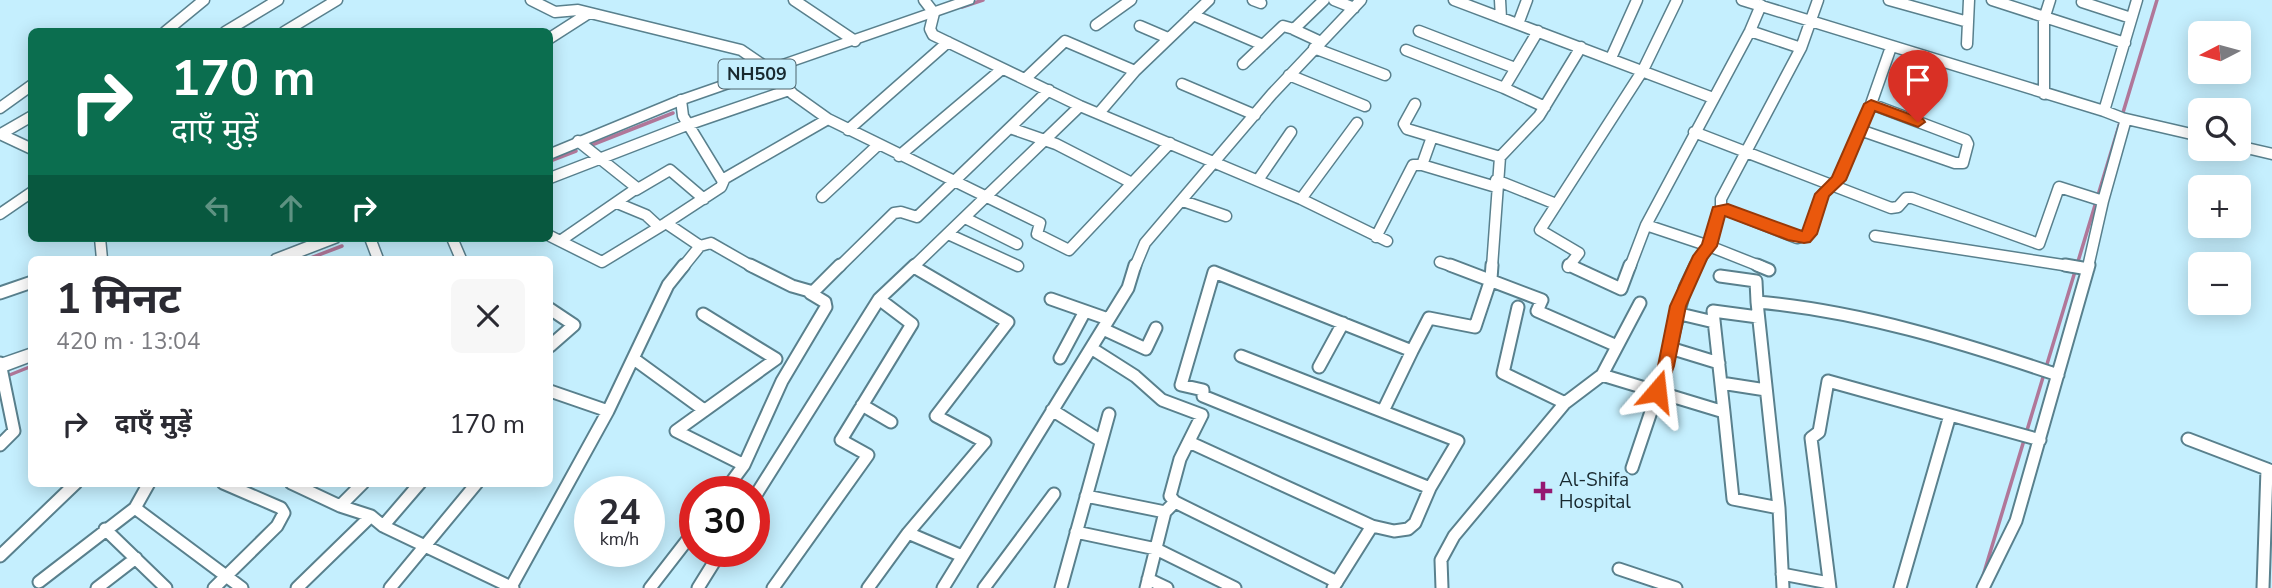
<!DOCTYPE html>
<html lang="hi">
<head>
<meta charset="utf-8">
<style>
	:root { --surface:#fff; --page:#f7f7f7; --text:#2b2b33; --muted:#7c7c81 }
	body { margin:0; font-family:"Nunito Sans","Noto Sans Devanagari",sans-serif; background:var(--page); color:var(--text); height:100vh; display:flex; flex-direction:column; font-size:26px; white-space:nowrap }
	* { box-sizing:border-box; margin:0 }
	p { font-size:23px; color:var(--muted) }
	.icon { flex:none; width:38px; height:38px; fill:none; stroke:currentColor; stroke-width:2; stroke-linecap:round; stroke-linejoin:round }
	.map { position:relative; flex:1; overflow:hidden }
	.details { position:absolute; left:28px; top:256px; width:525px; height:231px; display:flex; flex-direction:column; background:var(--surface); border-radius:10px; box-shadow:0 4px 18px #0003 }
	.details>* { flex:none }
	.hud { position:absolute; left:28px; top:28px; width:525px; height:214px; border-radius:10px; box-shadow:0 4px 18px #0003; background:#0b6e4f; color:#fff; overflow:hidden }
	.needle { width:46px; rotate:264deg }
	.tools { position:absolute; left:2188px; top:21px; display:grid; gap:14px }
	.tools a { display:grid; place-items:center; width:63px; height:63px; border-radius:10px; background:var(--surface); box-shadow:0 4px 18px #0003; font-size:35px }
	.speed { position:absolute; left:574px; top:476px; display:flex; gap:14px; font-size:35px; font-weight:700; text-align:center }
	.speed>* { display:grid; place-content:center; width:91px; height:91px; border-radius:50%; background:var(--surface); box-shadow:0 4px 18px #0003; line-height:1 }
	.speed small { font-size:18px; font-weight:400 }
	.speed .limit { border:10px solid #d22; background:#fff; color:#111 }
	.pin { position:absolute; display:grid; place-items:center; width:60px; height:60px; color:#fff; margin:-72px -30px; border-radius:50% 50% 50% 0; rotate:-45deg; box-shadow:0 0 7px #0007 }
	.pin .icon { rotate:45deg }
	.me { position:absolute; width:77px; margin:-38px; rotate:17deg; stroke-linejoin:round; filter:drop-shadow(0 0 5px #0008) }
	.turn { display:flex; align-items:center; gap:24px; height:147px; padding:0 28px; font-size:32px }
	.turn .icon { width:91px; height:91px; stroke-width:2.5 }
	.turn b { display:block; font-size:49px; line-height:60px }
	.lanes { display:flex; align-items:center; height:66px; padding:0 28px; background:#0003; justify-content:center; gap:35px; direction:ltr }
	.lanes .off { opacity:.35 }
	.round { display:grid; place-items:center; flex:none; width:74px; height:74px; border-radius:10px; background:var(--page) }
	.summary { display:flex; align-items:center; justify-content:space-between; height:119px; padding:0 28px }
	h1 { font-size:42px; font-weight:700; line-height:52px }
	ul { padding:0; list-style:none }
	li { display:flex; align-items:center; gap:21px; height:98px; padding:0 28px }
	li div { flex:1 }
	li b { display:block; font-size:26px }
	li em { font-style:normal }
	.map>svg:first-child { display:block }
</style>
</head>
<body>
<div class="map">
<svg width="2272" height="588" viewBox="0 0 2272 588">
	<rect width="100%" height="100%" fill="#c5effe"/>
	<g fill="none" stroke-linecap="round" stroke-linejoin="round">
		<path stroke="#b07799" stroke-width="3.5" d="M962 7 983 0
			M589 146 673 113
			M550 161 576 151
			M308 259 342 246
			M7 376 32 366
			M1983 576 2157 0"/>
		<defs>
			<path id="minor-far1" d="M531 0 555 12 578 10 741 50 770 70 793 94 828 119 1040 223 1037 234 1069 250 1170 143
				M794 0 855 41
				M924 0 934 13 930 29 933 35 1080 106 1301 199 1387 241
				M1253 0 1261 3
				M1334 0 1354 8
				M1454 0 1713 98
				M1500 0 1501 18
				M1742 0 2104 111
				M1889 0 1968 22
				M1992 0 2125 43
				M2137 0 2104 111 2122 118 2200 136
				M2082 2 2131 18
				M1193 15 1263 45
				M1518 24 1527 0
				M1096 25 1131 0
				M1140 26 1168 38
				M1293 29 1321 42
				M1419 31 1515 68
				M1538 31 1504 88 1545 107
				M1750 31 1801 48
				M165 32 204 0
				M225 32 278 0
				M284 32 337 0
				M550 38 589 13
				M1967 44 1969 0
				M1314 48 1385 75
				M1406 50 1504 88
				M1611 58 1637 0
				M1243 64 1283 26 1294 29 1324 0
				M1289 75 1365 106
				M1025 79 1065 41 1135 71
				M1182 84 1255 115
				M2044 94V19L2050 0
				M681 100 683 116 722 180 828 119
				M1415 104 1404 124 1407 129 1500 157
				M0 108 32 85
				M1099 113 1135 71 1209 0
				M1010 128 1056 144 1132 183
				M848 130 948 42
				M1860 130 1955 163H1963L1968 144 1966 140 1871 104
				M1694 132 1891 208 1898 207 1906 198H1912L2039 244 2059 187 2103 201
				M0 134 32 149
				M1 134 32 116
				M2238 146 2272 154
				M899 156 1002 69
				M1422 165 1432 137
				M550 178 687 125 789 90
				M1258 180 1291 132
				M1496 180 1556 204
				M636 190 670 170 704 199
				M822 197 878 145
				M1301 199 1357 123
				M1183 201 1226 216
				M617 203 646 215 659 227
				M1721 209V199L1801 48 1818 0
				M0 214 32 192
				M965 218 1017 244
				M666 223 721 187 724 180
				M1646 225 1709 246 1718 211 1724 209 1797 238 1809 234 1823 194 1838 180 1871 104 1891 47
				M948 234 1018 266
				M550 236 602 262 666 223 700 246
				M1875 236 2076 267
				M1376 237 1413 165H1422L1496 187
				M100 238 102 259
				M370 238 378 259
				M452 238 461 259
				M560 241 637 188 578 141
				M1440 262 1455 267
				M683 267 700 246 711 243 753 267
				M839 267 894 213 901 212 917 217 1049 90
				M913 267 1080 106
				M1135 267 1145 243 1272 94 1361 0
				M1492 267 1500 157 1539 116 1581 47
				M1568 267 1579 253 1540 230 1643 70 1677 0
				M1630 267 1646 225 1750 31 1761 5
				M1695 267 1709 246 1762 267
				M2088 267 2103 201 2126 119"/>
			<path id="minor" d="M750 265 792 286 813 292 840 265
				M1450 265 1542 300 1537 311 1617 346
				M1569 265 1621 289 1630 265
				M1757 265 1769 270
				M2065 265 2088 269
				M914 267 1008 322 936 416 985 442 908 533 962 556
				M1720 276 1756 281 1757 302C1860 311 1960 342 2058 375
				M0 293 32 282
				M1051 299 1108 319
				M1757 302 1779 508 1783 588
				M1518 307 1503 373 1565 403
				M550 309 574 325 550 346
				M1676 313 1714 322
				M703 314 776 359 676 431 744 465
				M1103 329 1146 349 1156 328
				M1091 348 1135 376 1162 400 1202 415 1180 459 1170 496 1175 502 1165 512 1146 588
				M1670 348 1719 363
				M1241 356 1458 441 1430 488 1415 523 1408 529 1394 531 1372 526 1333 588
				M1060 358 1084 313
				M634 359 704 410
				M0 363 14 431 0 445
				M1319 367 1343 323
				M1602 375 1724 412 1733 499 1779 508
				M1721 383 1766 390
				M550 391 608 411
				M862 405 891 422
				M1052 410 1101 441
				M1383 411 1412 351
				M1724 412 1713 311 1758 317
				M2188 439 2272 471
				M1189 442 1372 526
				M1632 468 1662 379 1685 288 1696 265
				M291 483 340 506 371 516 383 526 513 588
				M1430 488 1203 396V390L1181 385 1214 272 1412 351 1429 318 1475 327 1491 279 1492 265
				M724 492 744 465 782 381 826 307 825 302 810 293
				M1086 496 1165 512
				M754 498 879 299 915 265
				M1175 502 1337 582
				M340 506 363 483
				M135 508 242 588
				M383 526 420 483
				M105 529 166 588
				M1076 532 1156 549 1235 588
				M0 556 76 483
				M1619 569 1676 588
				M1782 574 1829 583
				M1148 579 1167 588
				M39 582 135 508 149 483
				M511 587 608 411 668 285 684 265
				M97 588 136 558
				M214 588 277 526 284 513 281 508 223 483
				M297 588 371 516
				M390 588 477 483
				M650 588 695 530
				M698 588 721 551
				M773 588 868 455 841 440 912 324 879 299
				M868 588 908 533
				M943 588 1128 288 1135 265
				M984 588 1054 494
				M1061 588 1109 414
				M1442 588 1441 560 1454 536 1565 403 1602 375 1640 303
				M1830 588 1811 438 1819 432 1828 381 2040 440
				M1900 588 1950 415
				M1983 588 2016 521 2089 265
				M2263 588 2267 469"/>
			<path id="highway" d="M955 0H974L973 3 686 103 550 159V149L676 97Z
				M317 238H341L338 242 294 259H270L273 255Z
				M32 348V361L0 373V359Z"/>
		</defs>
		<use href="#minor-far1" stroke="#59808d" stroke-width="13"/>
		<use href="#minor" stroke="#59808d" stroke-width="15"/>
		<use href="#highway" stroke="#59808d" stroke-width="3"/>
		<use href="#minor-far1" stroke="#fff" stroke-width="10"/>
		<use href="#minor" stroke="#fff" stroke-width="11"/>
		<use href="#highway" fill="#fff" fill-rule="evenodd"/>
	</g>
	<path fill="#ea580c" stroke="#983908" stroke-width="2" d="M1871 100 1923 119 1925 122 1918 127 1875 111 1846 180 1829 196 1817 234 1810 242 1804 243 1788 240 1725 216 1717 246 1707 259 1686 306 1674 366 1663 396H1651L1649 391 1658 366 1670 306 1693 256 1702 244 1713 207 1728 204 1802 231 1815 194 1832 177 1864 104Z"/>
	<path fill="#951871" stroke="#c5effe" stroke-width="2.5" d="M1539.5 480.5h7v7h7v7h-7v7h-7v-7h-7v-7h7z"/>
	<g text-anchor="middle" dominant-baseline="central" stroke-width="7" stroke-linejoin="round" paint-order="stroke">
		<rect fill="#c5effe" stroke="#4d646d" stroke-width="2" x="718.5" y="59.5" width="77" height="29" rx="5"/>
		<g font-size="18" font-weight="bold" fill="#19292f">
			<text x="757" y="74">NH509</text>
		</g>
		<g font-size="19" fill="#19292f" stroke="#c5effe" text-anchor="start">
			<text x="1559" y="480">Al-Shifa<tspan x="1559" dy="22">Hospital</tspan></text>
		</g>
	</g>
</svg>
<div class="tools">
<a><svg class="needle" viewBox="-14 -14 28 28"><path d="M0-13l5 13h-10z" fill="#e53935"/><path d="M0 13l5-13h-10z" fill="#7c7c81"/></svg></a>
<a><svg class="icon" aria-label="search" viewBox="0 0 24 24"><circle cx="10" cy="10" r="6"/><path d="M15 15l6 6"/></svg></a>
<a>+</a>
<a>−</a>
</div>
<div class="speed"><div>24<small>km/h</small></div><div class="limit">30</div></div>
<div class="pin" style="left:1918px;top:122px;background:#d93025"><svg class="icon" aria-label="arrive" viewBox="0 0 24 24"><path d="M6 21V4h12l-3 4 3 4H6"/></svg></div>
<svg class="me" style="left:1657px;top:391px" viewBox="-20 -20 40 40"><path d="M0-17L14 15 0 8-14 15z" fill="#ea580c" stroke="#fff" stroke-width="4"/></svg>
<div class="hud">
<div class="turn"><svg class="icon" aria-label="right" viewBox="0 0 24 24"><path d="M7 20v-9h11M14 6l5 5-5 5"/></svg><div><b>170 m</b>दाएँ मुड़ें</div></div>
<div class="lanes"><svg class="icon off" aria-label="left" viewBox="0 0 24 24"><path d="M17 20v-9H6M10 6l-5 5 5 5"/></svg><svg class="icon off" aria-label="ahead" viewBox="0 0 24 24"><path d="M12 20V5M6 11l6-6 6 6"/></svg><svg class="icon" aria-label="right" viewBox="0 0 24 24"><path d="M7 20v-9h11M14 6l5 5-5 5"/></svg></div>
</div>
<section class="details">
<div class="summary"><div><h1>1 मिनट</h1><p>420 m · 13:04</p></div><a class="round"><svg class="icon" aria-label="close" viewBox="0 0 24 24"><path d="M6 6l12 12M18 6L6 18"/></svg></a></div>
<ul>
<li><svg class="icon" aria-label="right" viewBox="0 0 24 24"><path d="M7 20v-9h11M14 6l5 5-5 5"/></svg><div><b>दाएँ मुड़ें</b></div><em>170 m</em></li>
</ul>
</section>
</div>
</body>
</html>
